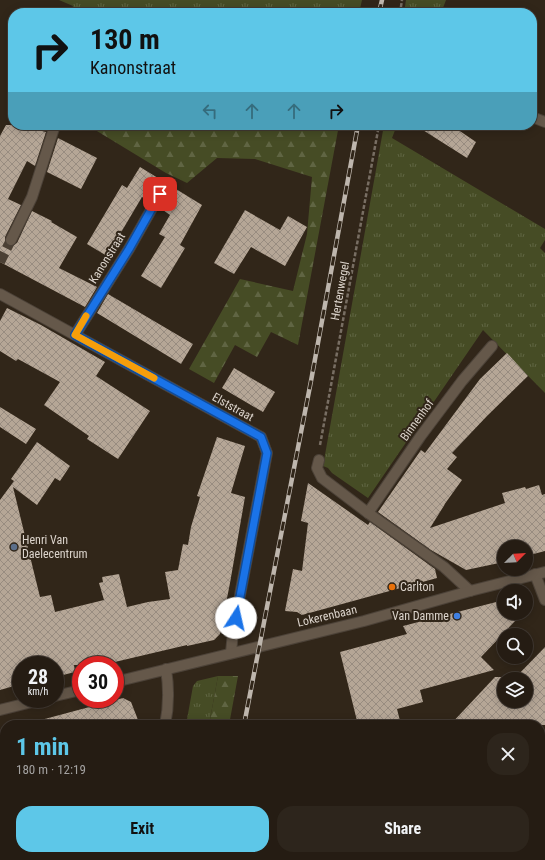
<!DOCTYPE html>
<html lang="en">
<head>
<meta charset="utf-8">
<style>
	:root { --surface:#251c13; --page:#2d251c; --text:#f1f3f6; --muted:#a3a1a0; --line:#423a33; --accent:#5dc7e8 }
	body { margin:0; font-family:"Roboto Condensed",sans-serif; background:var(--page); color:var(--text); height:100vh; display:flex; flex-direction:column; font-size:15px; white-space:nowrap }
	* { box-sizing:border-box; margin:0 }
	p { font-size:13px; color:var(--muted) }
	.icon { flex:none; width:22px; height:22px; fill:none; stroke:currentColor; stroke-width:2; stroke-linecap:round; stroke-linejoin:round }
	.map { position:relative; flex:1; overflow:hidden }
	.panel { position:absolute; left:0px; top:720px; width:545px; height:140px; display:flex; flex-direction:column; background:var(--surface); border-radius:16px 16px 0 0; box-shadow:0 2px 10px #0003,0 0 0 1px var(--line) }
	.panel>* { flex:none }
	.hud { position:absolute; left:8px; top:8px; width:529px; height:122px; border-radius:16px; box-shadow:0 2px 10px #0003,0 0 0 1px var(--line); background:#5dc7e8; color:#111; overflow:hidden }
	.needle { width:26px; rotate:66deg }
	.buttons { position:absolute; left:497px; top:540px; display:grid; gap:8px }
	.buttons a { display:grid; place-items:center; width:36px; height:36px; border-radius:50%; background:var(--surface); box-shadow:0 2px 10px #0003,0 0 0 1px var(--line); font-size:20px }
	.speed { position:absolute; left:12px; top:656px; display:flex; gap:8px; font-size:20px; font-weight:700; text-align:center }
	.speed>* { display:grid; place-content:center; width:52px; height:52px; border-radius:50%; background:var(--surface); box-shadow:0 2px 10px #0003,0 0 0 1px var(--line); line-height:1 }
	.speed small { font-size:10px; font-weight:400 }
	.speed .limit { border:6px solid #d22; background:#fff; color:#111 }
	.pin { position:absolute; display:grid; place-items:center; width:34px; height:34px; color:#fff; margin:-17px; border-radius:8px; box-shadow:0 2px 6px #0006 }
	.me { position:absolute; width:44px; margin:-22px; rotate:10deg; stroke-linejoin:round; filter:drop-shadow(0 0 3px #0008) }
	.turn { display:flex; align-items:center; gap:14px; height:84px; padding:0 16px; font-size:18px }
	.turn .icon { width:52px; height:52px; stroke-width:2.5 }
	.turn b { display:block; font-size:28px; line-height:34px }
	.lanes { display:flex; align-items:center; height:38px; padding:0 16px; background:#0003; justify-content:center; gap:20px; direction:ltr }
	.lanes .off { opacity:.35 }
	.round { display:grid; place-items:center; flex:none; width:42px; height:42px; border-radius:16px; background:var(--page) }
	.overview { display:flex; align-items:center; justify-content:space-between; height:68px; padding:0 16px }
	h1 { font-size:24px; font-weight:700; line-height:30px; color:var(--accent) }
	.primary-button { display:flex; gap:8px; margin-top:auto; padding:8px 16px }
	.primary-button a { flex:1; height:46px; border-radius:16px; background:var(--accent); color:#111; font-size:16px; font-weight:700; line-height:46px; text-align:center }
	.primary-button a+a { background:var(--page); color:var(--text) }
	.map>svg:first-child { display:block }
</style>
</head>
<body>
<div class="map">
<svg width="545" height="860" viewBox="0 0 545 860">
	<defs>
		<pattern id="grass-tufts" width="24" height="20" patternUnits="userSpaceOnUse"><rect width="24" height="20" fill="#464c25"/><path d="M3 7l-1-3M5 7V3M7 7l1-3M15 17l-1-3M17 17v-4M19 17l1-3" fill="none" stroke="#606543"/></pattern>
		<pattern id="forest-firs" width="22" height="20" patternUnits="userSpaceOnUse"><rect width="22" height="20" fill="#464c25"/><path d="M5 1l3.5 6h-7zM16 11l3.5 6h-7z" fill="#606543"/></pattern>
		<pattern id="building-cross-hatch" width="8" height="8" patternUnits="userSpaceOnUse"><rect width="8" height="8" fill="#b5a696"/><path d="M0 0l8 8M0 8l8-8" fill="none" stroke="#988c80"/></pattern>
	</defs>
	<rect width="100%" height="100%" fill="#312619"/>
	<path fill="url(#grass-tufts)" d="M59 0H362L359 13H70L73 6Z
		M406 0H446L441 13H404Z
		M384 125H397L392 138 545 229V240L540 248 545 253V393L483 330 368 498 332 473 328 468 323 466Z
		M218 676 209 725H186L193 686 197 681Z"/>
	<path fill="url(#forest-firs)" d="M87 125H339L298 345 271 332 257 357 235 345 214 383 189 369 240 279 293 291 307 234 312 177 255 159 217 158 187 183 166 173Z
		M218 676H238L229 725H209Z"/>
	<path fill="url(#building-cross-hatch)" d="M6 125H45L42 131 46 132 35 166 27 161 8 199 21 205 5 237V243L11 246 17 243 32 211 52 221 51 222 77 237 59 268 97 287 85 307 0 262V136Z
		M415 125H451L476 142 467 158Z
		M58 138 97 158 81 189 47 172Z
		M140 167 202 205 180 245 185 248 161 288 141 276 165 237 159 234 170 215 160 208 166 194 164 189 160 188 156 189 149 201 142 197 107 256 87 244 122 185 127 188Z
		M245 210 280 230 288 216 307 227 285 266 251 247 234 274 214 263Z
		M108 294 193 344 181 364 97 313Z
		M7 308 41 325 105 362 96 376 150 411 118 459 87 439 89 436 44 405 60 382 18 359 16 361 0 351V321Z
		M507 353 528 376 487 416 452 453 457 457 447 469 462 480 444 505 445 504 430 528 505 503 502 493 525 487 526 489 539 485 542 495 545 494V551L526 556V547H504V562L466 570 431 550 378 512 421 450 425 453 480 379Z
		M234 368 275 392 263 412 222 388Z
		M0 407 36 429 26 444 0 427Z
		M217 437 245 446 231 493 245 497 230 583 220 634 214 640 187 646V645L102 665H74L75 672 59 676 55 668V665H21V684L0 690V500L14 481 11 479 37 442 70 466 60 481 55 478 37 505 13 487 40 597 51 595 55 612 104 600 99 583 103 582 102 577 119 574 127 607 148 602 170 599 165 572 178 570 183 544 188 545 191 527 200 497 197 496Z
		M308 483 368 525 370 522 435 569 437 578 302 615 297 612 285 611 293 569 302 571 308 523 301 521Z
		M504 600V613H512L519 617 481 657 494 670 420 690 423 702 397 709 401 725H358L340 652 407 634 403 626Z
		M545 647V725H450L495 677H501L504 680V701H526V679H514Z
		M123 698 131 702 140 725H42L41 720Z"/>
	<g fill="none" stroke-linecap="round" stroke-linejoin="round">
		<path stroke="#4b4034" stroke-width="10" stroke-dasharray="10 5" stroke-linecap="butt" d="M0 262 11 240"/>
		<defs>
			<path id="service" d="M532 117 545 122
				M368 513 420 437 462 381 492 346"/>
			<path id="minor" d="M11 240 32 197 55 125
				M0 294 261 437 267 453 233 632 231 653
				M75 335 129 249 160 194
				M319 460 317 468 322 478 368 513 444 567 470 591
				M535 574 545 600"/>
			<path id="tertiary" d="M115 682 364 621 470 591 545 572
				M55 696 81 690
				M0 710 44 699
				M165 725C169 706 169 688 166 669
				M134 860 135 855"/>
		</defs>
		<use href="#service" stroke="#4c4238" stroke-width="12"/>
		<use href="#minor" stroke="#4c4238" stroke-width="12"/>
		<use href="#tertiary" stroke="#4c4238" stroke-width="12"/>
		<path stroke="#786e63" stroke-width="2.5" stroke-dasharray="4 2" stroke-linecap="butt" d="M400 13 402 0
			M320 445 379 125"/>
		<use href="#service" stroke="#65584a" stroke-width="10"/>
		<use href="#minor" stroke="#65584a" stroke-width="10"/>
		<use href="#tertiary" stroke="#65584a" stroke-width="10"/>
		<defs>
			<path id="rail" d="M379 13 382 0
				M244 725 311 381 358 125
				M217 860 218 855
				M227 860V855"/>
		</defs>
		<use href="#rail" stroke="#beb6ad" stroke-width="4.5"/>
		<use href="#rail" stroke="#312619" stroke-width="3" stroke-dasharray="9" stroke-linecap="butt"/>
	</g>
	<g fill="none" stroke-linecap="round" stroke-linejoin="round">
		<defs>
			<path id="route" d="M160 194 129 249 75 335 261 437 267 453 236 618"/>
		</defs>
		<use href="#route" stroke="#114b97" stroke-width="10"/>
		<use href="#route" stroke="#1a73e8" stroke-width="7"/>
		<path stroke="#f59e0b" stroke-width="7" d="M86 316 75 335 154 378"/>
	</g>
	<circle fill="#5c6f8a" stroke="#312619" stroke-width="1.5" cx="14" cy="547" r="4"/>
	<circle fill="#e8710a" stroke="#312619" stroke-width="1.5" cx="392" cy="587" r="4"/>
	<circle fill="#3f7fe0" stroke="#312619" stroke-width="1.5" cx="457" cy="616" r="4"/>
	<g text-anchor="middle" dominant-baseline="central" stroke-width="4" stroke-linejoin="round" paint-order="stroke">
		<g font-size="12" fill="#dcd4cc" stroke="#312619">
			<text transform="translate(107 258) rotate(-58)">Kanonstraat</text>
			<text transform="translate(340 291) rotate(-80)">Hertenwegel</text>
			<text transform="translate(233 407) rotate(29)">Elststraat</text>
			<text transform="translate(417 420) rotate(-54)">Binnenhof</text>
			<text transform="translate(327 616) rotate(-13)">Lokerenbaan</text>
		</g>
		<g font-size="12" fill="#dcd4cc" stroke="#312619" text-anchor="start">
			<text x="22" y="540">Henri Van<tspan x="22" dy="14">Daelecentrum</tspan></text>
			<text x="400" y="587">Carlton</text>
			<text x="449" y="616" text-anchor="end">Van Damme</text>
		</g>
	</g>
</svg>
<div class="buttons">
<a><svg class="needle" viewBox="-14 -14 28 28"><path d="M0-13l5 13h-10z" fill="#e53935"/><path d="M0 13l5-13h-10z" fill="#a3a1a0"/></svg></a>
<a><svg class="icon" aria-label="sound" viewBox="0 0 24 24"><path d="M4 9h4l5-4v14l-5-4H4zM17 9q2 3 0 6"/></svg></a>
<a><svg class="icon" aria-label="search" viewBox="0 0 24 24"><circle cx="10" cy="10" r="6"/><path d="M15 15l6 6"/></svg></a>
<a><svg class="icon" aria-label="layers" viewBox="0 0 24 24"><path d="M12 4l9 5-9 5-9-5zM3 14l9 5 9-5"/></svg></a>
</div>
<div class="speed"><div>28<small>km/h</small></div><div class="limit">30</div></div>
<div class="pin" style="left:160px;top:194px;background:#d93025"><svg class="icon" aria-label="arrive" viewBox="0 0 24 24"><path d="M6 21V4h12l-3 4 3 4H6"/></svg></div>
<svg class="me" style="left:236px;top:618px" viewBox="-20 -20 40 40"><circle r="19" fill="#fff"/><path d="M0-13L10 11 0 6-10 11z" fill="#1a73e8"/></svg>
<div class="hud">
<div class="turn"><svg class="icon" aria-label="right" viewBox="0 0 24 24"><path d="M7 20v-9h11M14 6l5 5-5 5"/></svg><div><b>130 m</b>Kanonstraat</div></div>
<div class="lanes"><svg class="icon off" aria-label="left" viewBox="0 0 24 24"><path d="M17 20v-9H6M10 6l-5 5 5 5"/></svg><svg class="icon off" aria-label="ahead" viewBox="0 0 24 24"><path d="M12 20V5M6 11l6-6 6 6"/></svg><svg class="icon off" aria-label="ahead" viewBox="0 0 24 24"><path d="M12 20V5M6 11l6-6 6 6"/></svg><svg class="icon" aria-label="right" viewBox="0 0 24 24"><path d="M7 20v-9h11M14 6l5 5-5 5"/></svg></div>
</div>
<section class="panel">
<div class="overview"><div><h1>1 min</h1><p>180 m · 12:19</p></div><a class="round"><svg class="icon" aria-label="close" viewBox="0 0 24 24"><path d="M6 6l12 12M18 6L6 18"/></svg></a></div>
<div class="primary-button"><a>Exit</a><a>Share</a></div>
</section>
</div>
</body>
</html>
